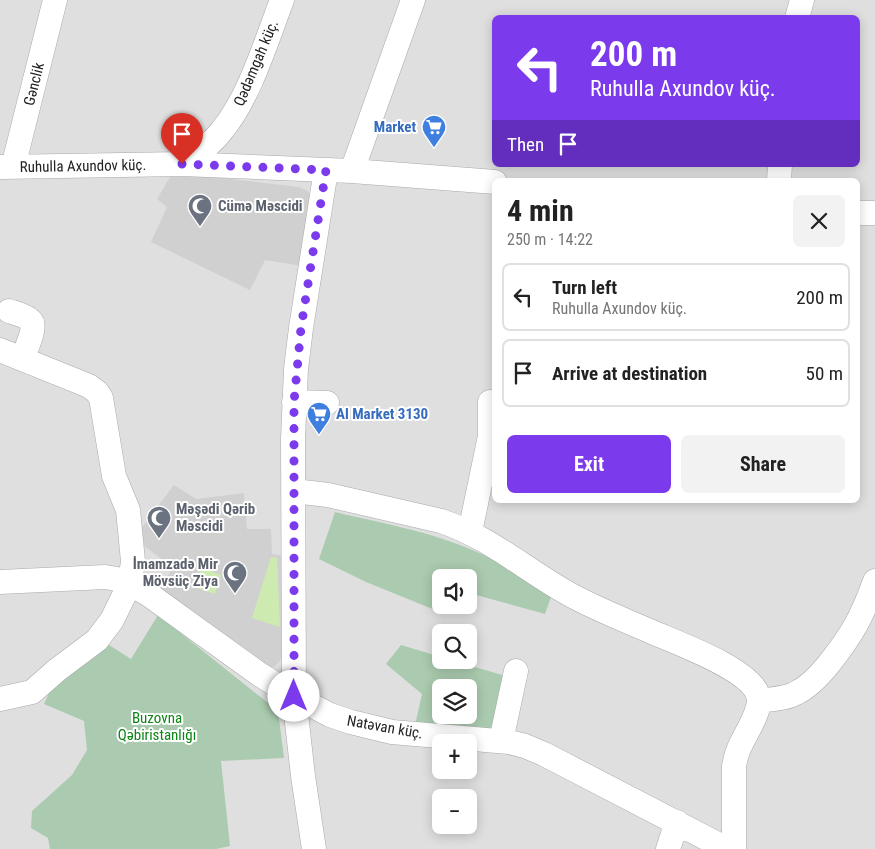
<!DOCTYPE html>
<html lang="en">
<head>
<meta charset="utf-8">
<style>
	:root { --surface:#fff; --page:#f2f2f2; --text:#222; --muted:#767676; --line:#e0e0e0; --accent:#7c3aed }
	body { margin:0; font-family:"Roboto Condensed",sans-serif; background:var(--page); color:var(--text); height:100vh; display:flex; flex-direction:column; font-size:19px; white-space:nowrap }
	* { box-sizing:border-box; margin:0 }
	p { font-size:16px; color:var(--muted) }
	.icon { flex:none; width:28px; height:28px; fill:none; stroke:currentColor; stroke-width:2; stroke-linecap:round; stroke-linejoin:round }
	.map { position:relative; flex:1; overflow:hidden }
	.sheet { position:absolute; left:492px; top:178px; width:368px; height:325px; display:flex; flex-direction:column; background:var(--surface); border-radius:8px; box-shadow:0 2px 12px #0003 }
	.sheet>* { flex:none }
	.top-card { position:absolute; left:492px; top:15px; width:368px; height:152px; border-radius:8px; box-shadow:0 2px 12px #0003; background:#7c3aed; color:#fff; overflow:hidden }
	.tools { position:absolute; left:432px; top:569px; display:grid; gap:10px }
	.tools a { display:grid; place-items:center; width:45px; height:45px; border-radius:8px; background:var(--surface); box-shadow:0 2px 12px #0003; font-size:25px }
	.pin { position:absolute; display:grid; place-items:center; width:42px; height:42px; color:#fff; margin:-51px -21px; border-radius:50% 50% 50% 0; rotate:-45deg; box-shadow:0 0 5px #0007 }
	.pin .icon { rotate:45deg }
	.me { position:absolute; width:55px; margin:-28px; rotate:0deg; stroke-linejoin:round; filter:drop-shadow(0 0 4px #0008) }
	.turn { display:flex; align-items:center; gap:18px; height:105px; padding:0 15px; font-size:22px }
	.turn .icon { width:65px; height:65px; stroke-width:2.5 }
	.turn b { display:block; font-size:35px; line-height:42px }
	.then { display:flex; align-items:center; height:48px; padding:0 15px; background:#0003; gap:10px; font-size:19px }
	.round { display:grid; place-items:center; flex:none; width:52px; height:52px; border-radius:8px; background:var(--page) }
	.head { display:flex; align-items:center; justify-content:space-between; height:85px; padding:0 15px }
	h1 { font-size:30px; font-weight:700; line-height:38px }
	.action { display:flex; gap:10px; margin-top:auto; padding:10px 15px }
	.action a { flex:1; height:58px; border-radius:8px; background:var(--accent); color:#fff; font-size:20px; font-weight:700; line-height:58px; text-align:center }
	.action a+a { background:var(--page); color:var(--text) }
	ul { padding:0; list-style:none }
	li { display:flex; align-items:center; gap:15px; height:68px; margin:0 10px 8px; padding:0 5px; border:2px solid var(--line); border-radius:8px }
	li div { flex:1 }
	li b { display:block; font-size:19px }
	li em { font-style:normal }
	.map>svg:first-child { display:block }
</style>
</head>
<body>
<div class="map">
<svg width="875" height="849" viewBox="0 0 875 849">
	<rect width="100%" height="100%" fill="#f2efe9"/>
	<path fill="#e0dfdf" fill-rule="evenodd" d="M0 0H875V849H0ZM495 18H858V165H495ZM495 180H858V500H495ZM441 578H469V605H441ZM441 632H469V660H441ZM441 688H469V715H441ZM441 742H469V770H441ZM441 798H469V825H441Z"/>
	<path fill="#d0d0d0" d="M173 172 299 187 308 191 313 203 303 266 265 260 250 290 151 242 167 207 157 199Z
		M174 485 196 499 244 493 247 529H271L272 554 281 555 285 632 283 654 280 661 274 667 265 669 155 594 173 568 134 538Z"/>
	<path fill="#cdebb0" d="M271 557 277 558 280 627 252 618Z
		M201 567 221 575 215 594 194 587Z"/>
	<path fill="#aacbaf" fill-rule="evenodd" d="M335 512C376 522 418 529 457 544 491 556 522 576 552 594L545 614 469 593V578H441V605H443L440 612 366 582 319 559Z
		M158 615 278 711 284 758 221 761 230 846 216 849H50L48 838 31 828 32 811 72 775 87 750 84 721 44 704 52 686 106 643 131 659Z
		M401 645 441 657V660H451L509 677 498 730 415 725 422 694 386 664ZM441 688H469V715H441Z"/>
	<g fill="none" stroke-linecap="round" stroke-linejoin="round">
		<defs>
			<path id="minor" d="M797 18 802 0
				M182 164C197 154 212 144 223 129 249 98 267 39 282 0
				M0 167 182 164 352 171 495 182
				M13 167 55 0
				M352 171 413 0
				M779 180 780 165
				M858 213H875
				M9 311C15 313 27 316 31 321 37 327 25 351 22 359
				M0 350 89 386 97 392 101 398 114 476 128 510 133 561 130 583 112 620 97 640 57 670 32 692 0 699
				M294 402 327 403
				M294 491 328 495 441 521C489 537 526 570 569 594 596 609 625 620 652 632 677 643 750 669 758 695 763 711 743 736 738 751 736 756 735 761 734 766V849
				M470 532 490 436V402
				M0 582 105 577 123 580 148 594 259 674 294 696 330 715 351 722 392 732 509 742 525 746 544 754 727 849
				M759 701C770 699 786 699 796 693 809 687 819 676 828 665 852 635 862 617 875 581
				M501 741 516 671
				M314 849 303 776 294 696 293 439 296 369 301 328 326 170
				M668 849 677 822"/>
		</defs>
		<use href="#minor" stroke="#a9a9a9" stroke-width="25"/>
		<use href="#minor" stroke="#fff" stroke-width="24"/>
	</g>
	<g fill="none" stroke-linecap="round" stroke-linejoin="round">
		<path stroke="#7c3aed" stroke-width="9" stroke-dasharray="0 16.2" d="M182 164 326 170 301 328 294 402V696"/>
	</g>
	<defs>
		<symbol id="supermarket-pin" viewBox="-11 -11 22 30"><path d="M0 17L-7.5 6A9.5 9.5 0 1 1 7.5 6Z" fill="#3f7fe0" stroke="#fff"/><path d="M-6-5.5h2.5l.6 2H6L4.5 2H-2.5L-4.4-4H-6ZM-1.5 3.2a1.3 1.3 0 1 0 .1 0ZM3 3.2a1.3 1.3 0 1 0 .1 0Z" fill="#fff"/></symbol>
		<symbol id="mosque-pin" viewBox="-11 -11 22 30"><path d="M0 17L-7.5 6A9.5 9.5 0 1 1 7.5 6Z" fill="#6b7280" stroke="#fff"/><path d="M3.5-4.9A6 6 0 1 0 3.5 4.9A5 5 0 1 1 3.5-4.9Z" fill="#fff"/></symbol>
	</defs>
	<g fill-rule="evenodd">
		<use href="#supermarket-pin" x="420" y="113" width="28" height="38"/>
		<use href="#mosque-pin" x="186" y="192" width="28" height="38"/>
		<use href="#supermarket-pin" x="305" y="400" width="28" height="38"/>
		<use href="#mosque-pin" x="145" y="504" width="28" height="38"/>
		<use href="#mosque-pin" x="221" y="559" width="28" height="38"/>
	</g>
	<g text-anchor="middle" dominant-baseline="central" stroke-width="4" stroke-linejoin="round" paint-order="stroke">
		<g font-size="15" fill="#222" stroke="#fff">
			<text transform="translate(256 63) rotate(-67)">Qədəmgah küç.</text>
			<text transform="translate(34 84) rotate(-76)">Gənclik</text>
			<text transform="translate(83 166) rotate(-1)">Ruhulla Axundov küç.</text>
			<text transform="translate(385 727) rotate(10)">Natəvan küç.</text>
		</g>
		<g font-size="15" font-weight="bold" fill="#366cbe" stroke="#fff" text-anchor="end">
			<text x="416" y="127">Market</text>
			<text x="336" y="414" text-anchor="start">Al Market 3130</text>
		</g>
		<g font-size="15" font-weight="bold" fill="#5b616d" stroke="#fff" text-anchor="start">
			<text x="218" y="206">Cümə Məscidi</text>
			<text x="176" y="509">Məşədi Qərib<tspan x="176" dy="17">Məscidi</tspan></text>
			<text x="218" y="564" text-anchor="end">İmamzadə Mir<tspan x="218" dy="17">Mövsüç Ziya</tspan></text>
		</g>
		<g font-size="15" fill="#0c8416" stroke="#fff">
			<text x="157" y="718">Buzovna<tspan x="157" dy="17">Qəbiristanlığı</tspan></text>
		</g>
	</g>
</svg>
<div class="tools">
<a><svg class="icon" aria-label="sound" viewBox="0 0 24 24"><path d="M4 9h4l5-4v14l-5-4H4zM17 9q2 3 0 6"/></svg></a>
<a><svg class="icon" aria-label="search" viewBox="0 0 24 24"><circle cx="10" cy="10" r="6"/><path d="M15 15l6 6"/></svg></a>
<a><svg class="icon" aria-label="layers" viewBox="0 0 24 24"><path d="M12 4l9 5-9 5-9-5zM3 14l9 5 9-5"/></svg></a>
<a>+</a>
<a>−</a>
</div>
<div class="pin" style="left:182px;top:164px;background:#d93025"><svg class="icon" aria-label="arrive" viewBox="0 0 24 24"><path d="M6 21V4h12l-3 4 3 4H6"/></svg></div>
<svg class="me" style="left:294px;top:696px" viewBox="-20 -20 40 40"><circle r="19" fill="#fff"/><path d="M0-13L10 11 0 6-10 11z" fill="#7c3aed"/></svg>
<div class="top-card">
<div class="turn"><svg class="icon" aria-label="left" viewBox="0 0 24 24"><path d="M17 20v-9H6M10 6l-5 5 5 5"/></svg><div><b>200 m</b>Ruhulla Axundov küç.</div></div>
<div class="then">Then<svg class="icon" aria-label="arrive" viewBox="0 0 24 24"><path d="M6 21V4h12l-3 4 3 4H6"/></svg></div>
</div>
<section class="sheet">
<div class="head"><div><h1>4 min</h1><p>250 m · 14:22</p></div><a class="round"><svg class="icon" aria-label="close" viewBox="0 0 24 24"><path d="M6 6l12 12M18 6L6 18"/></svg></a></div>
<ul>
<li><svg class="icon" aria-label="left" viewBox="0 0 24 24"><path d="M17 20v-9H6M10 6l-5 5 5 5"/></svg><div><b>Turn left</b><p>Ruhulla Axundov küç.</p></div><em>200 m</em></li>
<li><svg class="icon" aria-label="arrive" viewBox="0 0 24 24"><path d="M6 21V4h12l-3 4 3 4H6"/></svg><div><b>Arrive at destination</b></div><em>50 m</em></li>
</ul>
<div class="action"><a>Exit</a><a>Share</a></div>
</section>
</div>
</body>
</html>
